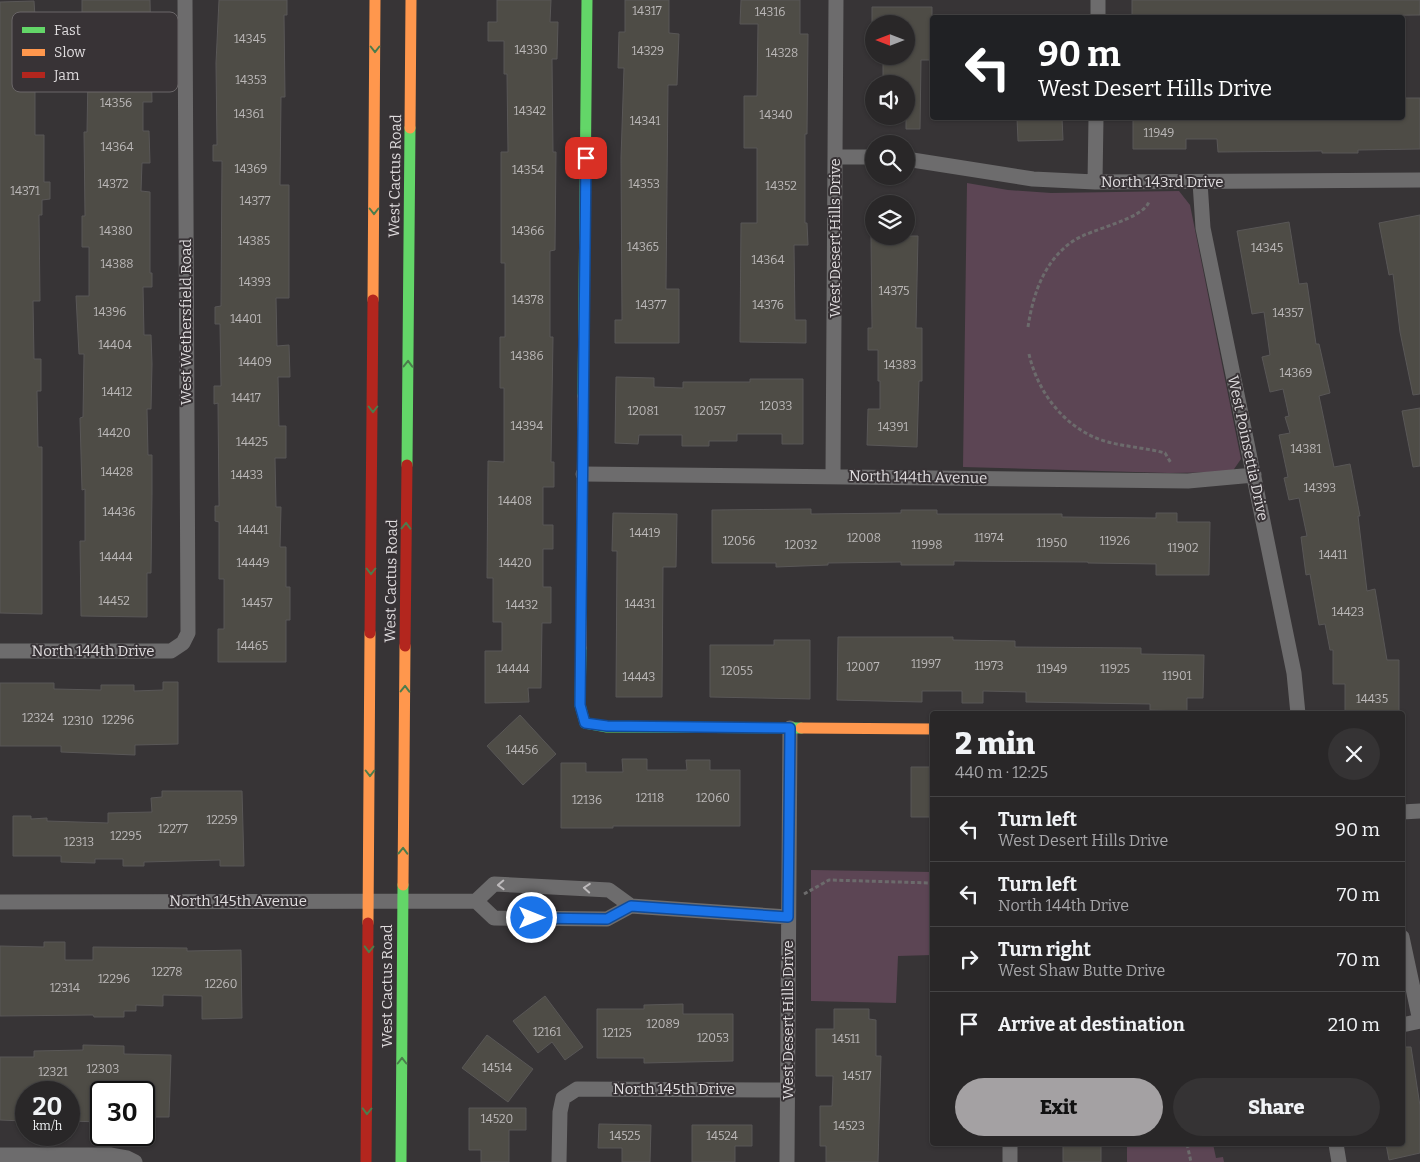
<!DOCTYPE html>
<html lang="en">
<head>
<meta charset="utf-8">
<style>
	:root { --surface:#292728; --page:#353334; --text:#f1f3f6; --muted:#a5a5a8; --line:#454445; --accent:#a4a1a3 }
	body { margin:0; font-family:Bitter,serif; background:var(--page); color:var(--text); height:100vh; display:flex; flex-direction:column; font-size:19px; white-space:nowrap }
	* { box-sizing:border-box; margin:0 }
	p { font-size:16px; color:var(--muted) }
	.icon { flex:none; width:28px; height:28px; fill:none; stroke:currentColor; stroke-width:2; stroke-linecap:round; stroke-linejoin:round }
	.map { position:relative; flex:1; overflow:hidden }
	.panel { position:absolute; left:930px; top:711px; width:475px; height:435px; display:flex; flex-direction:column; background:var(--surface); border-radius:5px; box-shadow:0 1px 4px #0004,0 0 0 1px var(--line) }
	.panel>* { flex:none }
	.hud { position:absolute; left:930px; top:15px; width:475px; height:105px; border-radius:5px; box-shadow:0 1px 4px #0004,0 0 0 1px var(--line); background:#202124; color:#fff; overflow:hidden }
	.needle { width:32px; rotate:270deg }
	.buttons { position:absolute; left:865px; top:15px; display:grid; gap:10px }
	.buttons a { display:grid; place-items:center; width:50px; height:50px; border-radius:50%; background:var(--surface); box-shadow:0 1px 4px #0004,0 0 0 1px var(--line); font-size:25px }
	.speed { position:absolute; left:15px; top:1081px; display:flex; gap:10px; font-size:25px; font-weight:700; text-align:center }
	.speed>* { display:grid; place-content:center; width:65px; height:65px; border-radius:50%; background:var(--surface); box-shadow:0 1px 4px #0004,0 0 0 1px var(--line); line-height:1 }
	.speed small { font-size:12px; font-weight:400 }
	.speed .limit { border:2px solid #111; border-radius:8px; background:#fff; color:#111 }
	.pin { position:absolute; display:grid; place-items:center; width:42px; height:42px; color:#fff; margin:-21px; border-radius:10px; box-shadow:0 2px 8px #0006 }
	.me { position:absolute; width:55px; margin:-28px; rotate:90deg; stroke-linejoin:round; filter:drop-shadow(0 0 4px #0008) }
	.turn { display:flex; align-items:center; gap:18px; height:105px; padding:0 25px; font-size:22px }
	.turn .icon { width:65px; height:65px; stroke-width:2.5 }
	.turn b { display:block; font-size:35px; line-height:42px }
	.round { display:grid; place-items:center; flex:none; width:52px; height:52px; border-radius:26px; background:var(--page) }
	.head { display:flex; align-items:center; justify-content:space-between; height:85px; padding:0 25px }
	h1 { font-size:30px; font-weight:800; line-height:38px }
	.cta { display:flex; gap:10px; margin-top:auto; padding:10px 25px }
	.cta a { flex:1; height:58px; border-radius:30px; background:var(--accent); color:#111; font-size:20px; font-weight:800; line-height:58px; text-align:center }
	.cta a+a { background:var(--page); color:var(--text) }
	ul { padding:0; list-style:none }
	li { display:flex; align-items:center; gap:15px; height:65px; padding:0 25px; border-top:1px solid var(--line) }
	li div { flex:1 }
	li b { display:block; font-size:19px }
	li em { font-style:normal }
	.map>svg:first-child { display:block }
</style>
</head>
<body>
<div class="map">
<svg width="1420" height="1162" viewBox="0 0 1420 1162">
	<rect width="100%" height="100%" fill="#373436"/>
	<path fill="#5c4554" d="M967 183 1008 190 1051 193 1179 191 1190 205 1241 459 1232 472 1169 473 963 467Z
		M811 870 932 872V955L898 956 896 1003 811 1001Z
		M1127 1144H1213L1216 1158 1223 1157 1224 1162H1127Z"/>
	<path fill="#4e4c46" stroke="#595757" d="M82 0H150L152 102H143V131H149L150 163H142L141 191 150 192V273H152V287H143L144 335H151L152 364 151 409H147L148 455H152V493L151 573H147V617L81 616 80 541H85V489L82 490 80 418 83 417 84 354H79L76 296H89V247H82V216H85L84 132H87L88 75H82Z
		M219 0H287V15H284L285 97H281L280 185H289V298H276L277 346 289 345 290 377H278L279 426H286V458H275L276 507H281L280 547H286V587H290V620H286V662H218V629H224V579H219V522L215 521V506H219L218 403 214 404V386H221L220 324H215V307L221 306 222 161H213V145H217L216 63Z
		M497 0H551L550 22H558L557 59H552L553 152H556L555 250 550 251V337H553L551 462H554V487H543V525H553V549H543V587H551V623H542L541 688H528L529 702 485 703V651H502V622H493V578H487L488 461 504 462V388H500V337H505V263H501V152H508L507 74H504V41H488V22H497Z
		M625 0H669V33L679 34 677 85H668L666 289H679V343H615V320H622L621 158 624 68H618L619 32H625Z
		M741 0H800V34H808L807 134H805V223H807L808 245H794L795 320H806V343L740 342 741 223H757V148H744V96H757L758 24H740Z
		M1132 0H1420V15L1132 18Z
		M34 1 39 79H35V135H44V182H50V199L42 200V215H39L40 301H33L34 359H41V391H37L38 447H42V614L0 613V2Z
		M872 7H932V60H921L920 129H906V84H883V56H906V24H872Z
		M1402 98H1420V149L1358 150V153H1322V151L1218 152 1217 139H1186V149H1133V118H1402Z
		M1017 118H1062L1063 140 1018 141Z
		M1420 215V394L1413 395 1400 332 1393 274 1389 275 1379 223Z
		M1289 222 1299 284 1307 283 1316 344H1319L1330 393 1319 396 1334 467 1350 464 1360 516H1358L1367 591 1375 589 1387 660H1399V714H1345V684H1333V650H1330L1325 624 1319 625 1310 574 1306 575 1301 537 1307 536 1299 498 1289 500 1284 478 1288 477 1279 435 1290 433 1285 417 1289 416 1283 389 1270 392 1262 357 1270 355 1264 312 1252 314 1237 231Z
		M871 236H918L916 328H922V381H919L917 447 867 445 868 409H880V381H878V350H868V328H872Z
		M616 377 654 378V387L683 388V382H750V379H803V444H782V434H737V441H709V446H682V435H639L638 444 615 443Z
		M1420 408V466L1413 467 1402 411Z
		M811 509V514L901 513V510H937V514H1062V517L1156 518V513H1177V522H1210L1209 575H1156V564L1088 563V562L954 561V565H901V562L828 563V565L776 567V563H712V510Z
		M613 513 677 514 676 567H663L662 697H616L617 551H612Z
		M838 637H953V640L1015 641V647L1141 648V654L1204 655 1203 698H1187V711L1150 710V704L1026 702V692L983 691V703H962V691H922V702L837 700Z
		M774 640H810V699L710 697V645H774Z
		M163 682H178V744L135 745V755L61 752V746H0V683H54V689L101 690V685H134V691L163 690Z
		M520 715 556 754 523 785 487 746Z
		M622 759H647V770H687L686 760H710V770H740V826H613V828H561V763H586V772H623Z
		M911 767H932V817H911Z
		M162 791H242L244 866H220V860L144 862V866H123V859H95V863L61 862V856H13V816H31V819L47 818V821L108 823V813L152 812 151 798 162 797Z
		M44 942H65V960H93V947L187 948V951L241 950 242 1018 202 1019V996L163 995V1006L136 1005V1011H124V1017H94L93 1015 0 1016V946L44 947Z
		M545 996 583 1047 565 1060 552 1042 538 1053 513 1021Z
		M683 1004V1014H733V1061L644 1063V1058H597V1009H644V1005Z
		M834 1009H869V1019L876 1020V1056H881L878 1162H826V1146H820V1106H832L833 1076H816V1029H834Z
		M487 1035 533 1069 508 1102 462 1068Z
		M83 1045 124 1046V1054L171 1055 169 1117H144V1092H101V1122L69 1121V1092H24L23 1121 0 1120V1057H34V1051L83 1050Z
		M1402 1047H1411L1420 1106V1153L1389 1160 1386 1144H1402Z
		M469 1108H526V1130H509V1162H481V1150H469Z
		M599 1124 651 1125 650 1162H622V1148H598Z
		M692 1125H752V1146H735V1162H692Z
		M1063 1144H1101V1162H1063Z"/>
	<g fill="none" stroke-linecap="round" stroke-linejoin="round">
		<path stroke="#6c6b6c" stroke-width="3" stroke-dasharray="4 2.5" stroke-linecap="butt" d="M1028 327C1033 294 1044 261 1073 241 1090 229 1145 219 1149 201
			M1029 354C1038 394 1067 431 1108 442 1127 447 1147 448 1165 453L1171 463
			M804 894 829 880 932 883
			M1187 1144 1191 1162"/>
		<path stroke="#6d6c6d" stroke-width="8" d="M532 918 533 886"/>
		<path stroke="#6d6c6d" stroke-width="15" d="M1098 18V0
			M835 157H874
			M906 159 1033 179 1095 182 1420 180
			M1095 182 1096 118
			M1200 182 1203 228 1294 673 1298 714
			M583 474 1188 481 1254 475
			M833 475 836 0
			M0 651H171L183 643 188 633 185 0
			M1402 812 1420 811
			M476 901 494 918 607 919 631 906 788 917
			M0 902 476 901 494 884 609 890 631 906
			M1402 937 1420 1021
			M1402 1025 1420 1021
			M1336 1144 1339 1162
			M0 1155H110L127 1158 135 1162
			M559 1162 560 1112 563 1098 577 1089 788 1090
			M787 1162 790 728
			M1010 1162V1144"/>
		<path stroke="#63d668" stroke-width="11" d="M583 396 587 0
			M407 465 410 128
			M581 648 580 705 585 723 607 727 801 728
			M401 1162 403 885"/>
		<path stroke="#ff974d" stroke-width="11" d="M410 128 411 0
			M373 300 375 0
			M581 648 583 396
			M801 728 932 729
			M403 885 405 646
			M368 923 370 633"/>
		<path stroke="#b3261e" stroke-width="11" d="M370 633 373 300
			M405 646 407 465
			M366 1162 368 923"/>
	</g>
	<defs><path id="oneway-chevron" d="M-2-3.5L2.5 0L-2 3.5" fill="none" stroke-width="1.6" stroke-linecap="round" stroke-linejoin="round" transform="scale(1.25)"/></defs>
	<g stroke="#4b7c4c">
		<use href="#oneway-chevron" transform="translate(375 49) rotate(90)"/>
		<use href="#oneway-chevron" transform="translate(374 211) rotate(90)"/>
		<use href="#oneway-chevron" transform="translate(408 364) rotate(-89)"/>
		<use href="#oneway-chevron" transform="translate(373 409) rotate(90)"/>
		<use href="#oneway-chevron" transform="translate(406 526) rotate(-89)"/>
		<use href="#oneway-chevron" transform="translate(371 571) rotate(90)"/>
		<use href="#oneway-chevron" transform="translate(405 689) rotate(-89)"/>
		<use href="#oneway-chevron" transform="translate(370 773) rotate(90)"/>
		<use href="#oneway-chevron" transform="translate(403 851) rotate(-89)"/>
		<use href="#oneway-chevron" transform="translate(369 949) rotate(91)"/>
		<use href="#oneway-chevron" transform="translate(402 1061) rotate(-90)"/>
		<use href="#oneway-chevron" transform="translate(367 1111) rotate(91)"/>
	</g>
	<g stroke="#bdbabc">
		<use href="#oneway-chevron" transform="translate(501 885) rotate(178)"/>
		<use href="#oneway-chevron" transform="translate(587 888) rotate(-176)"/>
	</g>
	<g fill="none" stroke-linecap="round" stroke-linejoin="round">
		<defs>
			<path id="route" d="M532 918 607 919 631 906 788 917 790 728 607 726 585 723 580 705 586 158"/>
		</defs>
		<use href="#route" stroke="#114b97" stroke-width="12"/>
		<use href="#route" stroke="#1a73e8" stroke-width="9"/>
	</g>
	<g text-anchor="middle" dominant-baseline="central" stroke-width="4" stroke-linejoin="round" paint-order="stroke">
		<g font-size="12" fill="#bbb8b8">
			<text x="647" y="11">14317</text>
			<text x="770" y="12">14316</text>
			<text x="250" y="39">14345</text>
			<text x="531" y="50">14330</text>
			<text x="648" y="51">14329</text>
			<text x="782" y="53">14328</text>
			<text x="251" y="80">14353</text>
			<text x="116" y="103">14356</text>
			<text x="530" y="111">14342</text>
			<text x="249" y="114">14361</text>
			<text x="776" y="115">14340</text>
			<text x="645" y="121">14341</text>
			<text x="1159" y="133">11949</text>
			<text x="117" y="147">14364</text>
			<text x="251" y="169">14369</text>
			<text x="528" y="170">14354</text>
			<text x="113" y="184">14372</text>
			<text x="644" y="184">14353</text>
			<text x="781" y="186">14352</text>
			<text x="25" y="191">14371</text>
			<text x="255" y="201">14377</text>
			<text x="116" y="231">14380</text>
			<text x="528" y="231">14366</text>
			<text x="254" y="241">14385</text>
			<text x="643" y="247">14365</text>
			<text x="1267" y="248">14345</text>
			<text x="768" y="260">14364</text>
			<text x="117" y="264">14388</text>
			<text x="255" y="282">14393</text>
			<text x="894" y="291">14375</text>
			<text x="528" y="300">14378</text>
			<text x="651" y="305">14377</text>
			<text x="768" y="305">14376</text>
			<text x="110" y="312">14396</text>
			<text x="1288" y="313">14357</text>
			<text x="246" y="319">14401</text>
			<text x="115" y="345">14404</text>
			<text x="527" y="356">14386</text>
			<text x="255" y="362">14409</text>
			<text x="900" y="365">14383</text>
			<text x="1296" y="373">14369</text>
			<text x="117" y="392">14412</text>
			<text x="246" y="398">14417</text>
			<text x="776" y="406">12033</text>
			<text x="643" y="411">12081</text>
			<text x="710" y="411">12057</text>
			<text x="527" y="426">14394</text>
			<text x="893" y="427">14391</text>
			<text x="114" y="433">14420</text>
			<text x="252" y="442">14425</text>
			<text x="1306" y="449">14381</text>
			<text x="117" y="472">14428</text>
			<text x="247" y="475">14433</text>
			<text x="1320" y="488">14393</text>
			<text x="515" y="501">14408</text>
			<text x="119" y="512">14436</text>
			<text x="253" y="530">14441</text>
			<text x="645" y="533">14419</text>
			<text x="864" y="538">12008</text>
			<text x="989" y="538">11974</text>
			<text x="739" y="541">12056</text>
			<text x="1115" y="541">11926</text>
			<text x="1052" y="543">11950</text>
			<text x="801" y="545">12032</text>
			<text x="927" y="545">11998</text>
			<text x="1183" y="548">11902</text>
			<text x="1333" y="555">14411</text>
			<text x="116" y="557">14444</text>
			<text x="253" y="563">14449</text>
			<text x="515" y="563">14420</text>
			<text x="114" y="601">14452</text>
			<text x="257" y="603">14457</text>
			<text x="640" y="604">14431</text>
			<text x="522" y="605">14432</text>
			<text x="1348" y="612">14423</text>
			<text x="252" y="646">14465</text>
			<text x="926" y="664">11997</text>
			<text x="989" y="666">11973</text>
			<text x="863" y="667">12007</text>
			<text x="513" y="669">14444</text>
			<text x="1052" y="669">11949</text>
			<text x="1115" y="669">11925</text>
			<text x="737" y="671">12055</text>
			<text x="1177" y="676">11901</text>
			<text x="639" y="677">14443</text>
			<text x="1372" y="699">14435</text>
			<text x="38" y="718">12324</text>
			<text x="118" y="720">12296</text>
			<text x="78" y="721">12310</text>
			<text x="522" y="750">14456</text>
			<text x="650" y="798">12118</text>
			<text x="713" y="798">12060</text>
			<text x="587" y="800">12136</text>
			<text x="222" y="820">12259</text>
			<text x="173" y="829">12277</text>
			<text x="126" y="836">12295</text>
			<text x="79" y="842">12313</text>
			<text x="167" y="972">12278</text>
			<text x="114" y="979">12296</text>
			<text x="221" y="984">12260</text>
			<text x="65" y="988">12314</text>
			<text x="663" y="1024">12089</text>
			<text x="547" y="1032">12161</text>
			<text x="617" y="1033">12125</text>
			<text x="713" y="1038">12053</text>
			<text x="846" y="1039">14511</text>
			<text x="497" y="1068">14514</text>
			<text x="103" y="1069">12303</text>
			<text x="53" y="1072">12321</text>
			<text x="857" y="1076">14517</text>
			<text x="497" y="1119">14520</text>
			<text x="849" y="1126">14523</text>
			<text x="625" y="1136">14525</text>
			<text x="722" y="1136">14524</text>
		</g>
		<g font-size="15" fill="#dfdcde" stroke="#383336">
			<text transform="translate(395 176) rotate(-89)">West Cactus Road</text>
			<text x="1162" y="182">North 143rd Drive</text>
			<text transform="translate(835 238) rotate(-90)">West Desert Hills Drive</text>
			<text transform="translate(186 322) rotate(-90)">West Wethersfield Road</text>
			<text transform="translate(1248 448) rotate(78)">West Poinsettia Drive</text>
			<text transform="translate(918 477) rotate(1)">North 144th Avenue</text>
			<text transform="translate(391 581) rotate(-89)">West Cactus Road</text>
			<text x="93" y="651">North 144th Drive</text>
			<text x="238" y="901">North 145th Avenue</text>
			<text transform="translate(387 986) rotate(-90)">West Cactus Road</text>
			<text transform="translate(788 1020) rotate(-90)">West Desert Hills Drive</text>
			<text x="674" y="1089">North 145th Drive</text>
		</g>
	</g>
	<rect x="12" y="12" width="166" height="80" rx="8" fill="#383336" stroke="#6a6668" stroke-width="1"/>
	<rect x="22" y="27" width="23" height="6" fill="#63d668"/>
	<rect x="22" y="49" width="23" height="7" fill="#ff974d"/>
	<rect x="22" y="72" width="23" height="6" fill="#b3261e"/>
	<g font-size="14" fill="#dfdcde">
		<text x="54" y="35">Fast</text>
		<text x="54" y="57">Slow</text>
		<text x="54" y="80">Jam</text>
	</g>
</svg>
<div class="buttons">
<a><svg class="needle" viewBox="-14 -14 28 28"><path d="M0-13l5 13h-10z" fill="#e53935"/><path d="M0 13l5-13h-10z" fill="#a5a5a8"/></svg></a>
<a><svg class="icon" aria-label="sound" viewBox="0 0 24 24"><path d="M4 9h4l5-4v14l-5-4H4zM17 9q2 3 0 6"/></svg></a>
<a><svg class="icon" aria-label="search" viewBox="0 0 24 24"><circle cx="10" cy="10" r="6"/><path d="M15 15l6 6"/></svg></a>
<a><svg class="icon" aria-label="layers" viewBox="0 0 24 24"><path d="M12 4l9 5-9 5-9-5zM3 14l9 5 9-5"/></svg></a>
</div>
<div class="speed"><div>20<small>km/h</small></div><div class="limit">30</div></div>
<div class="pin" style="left:586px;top:158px;background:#d93025"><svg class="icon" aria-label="arrive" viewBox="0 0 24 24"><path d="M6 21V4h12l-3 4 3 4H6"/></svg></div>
<svg class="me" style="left:532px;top:918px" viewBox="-20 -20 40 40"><circle r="17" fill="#1a73e8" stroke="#fff" stroke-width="3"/><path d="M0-11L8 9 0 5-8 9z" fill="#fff"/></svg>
<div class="hud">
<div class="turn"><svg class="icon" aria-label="left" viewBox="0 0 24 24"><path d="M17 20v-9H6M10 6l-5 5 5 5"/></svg><div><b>90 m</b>West Desert Hills Drive</div></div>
</div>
<section class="panel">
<div class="head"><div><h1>2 min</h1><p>440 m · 12:25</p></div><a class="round"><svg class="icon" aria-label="close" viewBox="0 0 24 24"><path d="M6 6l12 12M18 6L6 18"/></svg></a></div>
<ul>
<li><svg class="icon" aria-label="left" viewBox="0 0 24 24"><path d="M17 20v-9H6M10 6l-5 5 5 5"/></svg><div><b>Turn left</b><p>West Desert Hills Drive</p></div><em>90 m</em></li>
<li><svg class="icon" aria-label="left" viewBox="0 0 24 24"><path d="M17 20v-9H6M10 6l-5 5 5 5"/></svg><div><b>Turn left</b><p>North 144th Drive</p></div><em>70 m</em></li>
<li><svg class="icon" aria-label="right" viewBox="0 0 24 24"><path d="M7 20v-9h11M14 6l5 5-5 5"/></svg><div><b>Turn right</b><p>West Shaw Butte Drive</p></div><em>70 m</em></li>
<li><svg class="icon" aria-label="arrive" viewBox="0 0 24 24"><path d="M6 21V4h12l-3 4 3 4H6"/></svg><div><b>Arrive at destination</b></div><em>210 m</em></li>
</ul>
<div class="cta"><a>Exit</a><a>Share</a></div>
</section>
</div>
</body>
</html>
